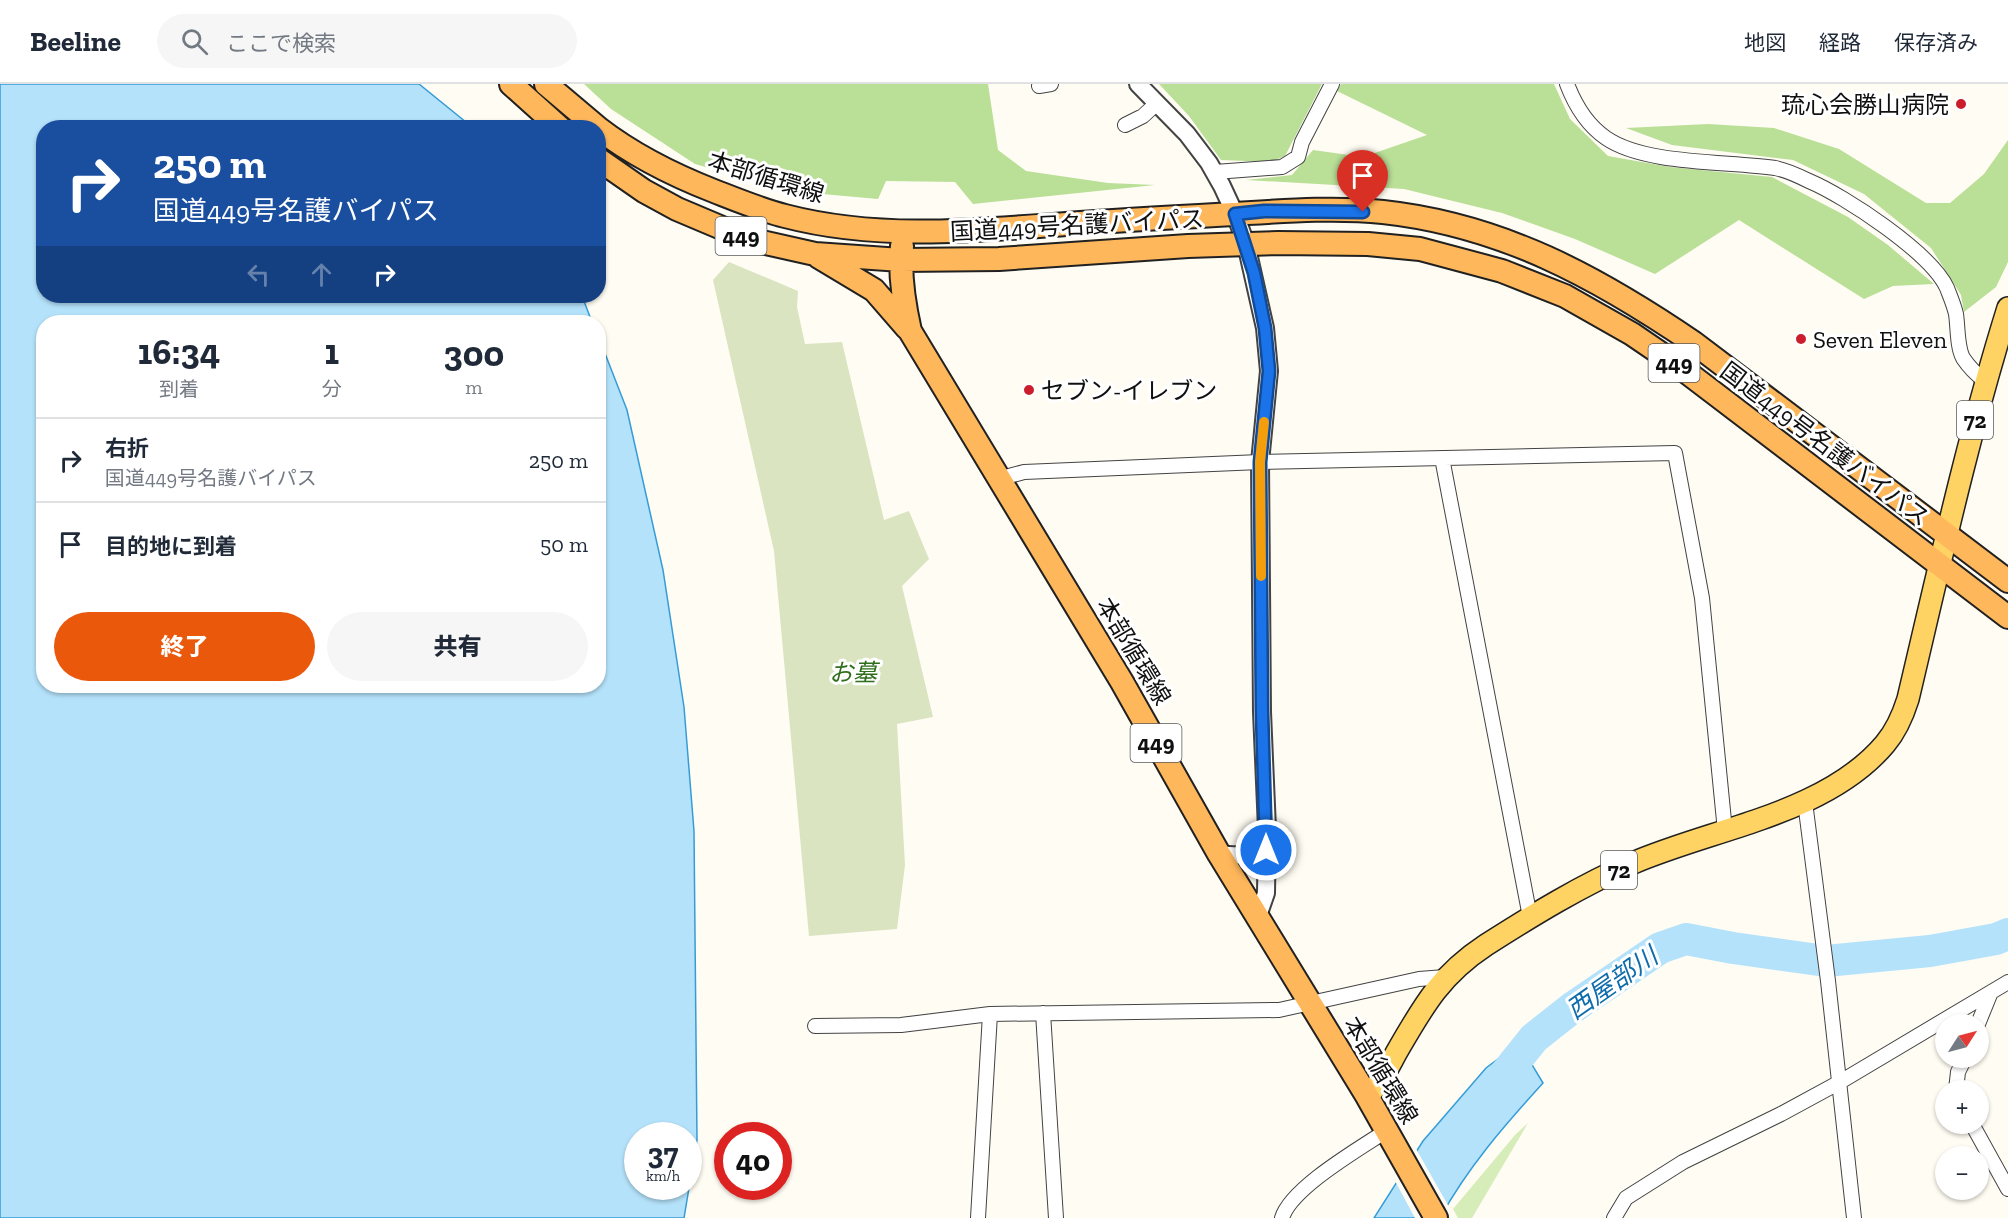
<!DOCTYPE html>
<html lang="ja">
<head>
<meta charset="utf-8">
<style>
	:root { --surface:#fff; --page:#f6f6f7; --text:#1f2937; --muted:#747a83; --line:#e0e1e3; --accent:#ea580c }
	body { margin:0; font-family:"Zilla Slab","Noto Sans JP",serif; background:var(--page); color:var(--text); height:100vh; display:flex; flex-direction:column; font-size:22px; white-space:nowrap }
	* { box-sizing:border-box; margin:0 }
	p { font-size:20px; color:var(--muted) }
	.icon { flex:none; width:33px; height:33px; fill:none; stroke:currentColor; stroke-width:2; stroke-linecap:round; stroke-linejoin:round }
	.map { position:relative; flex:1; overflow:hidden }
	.side { position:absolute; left:36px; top:231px; width:570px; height:378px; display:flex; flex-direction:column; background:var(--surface); border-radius:24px; box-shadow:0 2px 4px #0004 }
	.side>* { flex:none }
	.guide { position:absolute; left:36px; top:36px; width:570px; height:183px; border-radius:24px; box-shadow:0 2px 4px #0004; background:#1a4fa0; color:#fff; overflow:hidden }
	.needle { width:39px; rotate:54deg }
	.tools { position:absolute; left:1935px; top:930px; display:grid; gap:12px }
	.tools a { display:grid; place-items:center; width:54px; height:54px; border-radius:50%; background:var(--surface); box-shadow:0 2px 4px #0004; font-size:30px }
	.speed { position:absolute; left:624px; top:1038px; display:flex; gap:12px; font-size:30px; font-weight:700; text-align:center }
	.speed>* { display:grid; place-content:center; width:78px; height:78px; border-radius:50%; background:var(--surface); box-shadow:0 2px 4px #0004; line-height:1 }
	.speed small { font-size:15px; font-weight:400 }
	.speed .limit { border:9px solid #d22; background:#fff; color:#111 }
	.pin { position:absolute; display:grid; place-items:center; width:51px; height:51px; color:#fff; margin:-62px -26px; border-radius:50% 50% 50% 0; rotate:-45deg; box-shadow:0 0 6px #0007 }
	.pin .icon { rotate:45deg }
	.me { position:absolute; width:66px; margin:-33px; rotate:0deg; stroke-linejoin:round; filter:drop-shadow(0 0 4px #0008) }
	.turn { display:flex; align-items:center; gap:21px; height:126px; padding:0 18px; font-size:27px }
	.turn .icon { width:78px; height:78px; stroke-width:2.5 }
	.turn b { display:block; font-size:42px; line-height:51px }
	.lanes { display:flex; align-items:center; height:57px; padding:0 18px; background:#0003; justify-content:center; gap:30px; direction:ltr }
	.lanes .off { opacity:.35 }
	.eta { display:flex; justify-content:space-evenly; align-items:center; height:102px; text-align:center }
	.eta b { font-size:36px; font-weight:800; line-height:42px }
	.primary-button { display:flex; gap:12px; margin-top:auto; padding:12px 18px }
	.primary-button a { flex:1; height:69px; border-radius:36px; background:var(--accent); color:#fff; font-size:24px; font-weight:800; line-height:69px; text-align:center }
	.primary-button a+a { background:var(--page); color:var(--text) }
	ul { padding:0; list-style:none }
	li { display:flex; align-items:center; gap:18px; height:84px; padding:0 18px; border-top:2px solid var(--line) }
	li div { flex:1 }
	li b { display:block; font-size:22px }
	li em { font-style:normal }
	header { display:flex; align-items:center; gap:36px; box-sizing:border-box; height:84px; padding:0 30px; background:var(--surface); border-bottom:2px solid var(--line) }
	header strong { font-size:28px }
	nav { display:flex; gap:33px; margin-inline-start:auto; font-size:21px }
	.search { width:420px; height:54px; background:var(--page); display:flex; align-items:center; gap:15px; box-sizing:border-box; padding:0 21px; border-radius:33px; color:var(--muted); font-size:22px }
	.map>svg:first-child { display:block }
</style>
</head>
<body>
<header>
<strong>Beeline</strong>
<div class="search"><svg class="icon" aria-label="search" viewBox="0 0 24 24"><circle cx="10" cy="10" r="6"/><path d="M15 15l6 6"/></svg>ここで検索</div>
<nav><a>地図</a><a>経路</a><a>保存済み</a></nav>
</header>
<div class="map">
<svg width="2008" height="1134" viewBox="0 0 2008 1134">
	<rect width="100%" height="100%" fill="#fffcf3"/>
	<path fill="#d6edb9" d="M1528 1039 1472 1134H1458L1453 1125 1515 1051Z"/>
	<path fill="#badf97" d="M584 0H988L998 66 1026 87 1108 99 1155 101 973 120 955 98 886 97 878 115 789 107 695 80 611 25Z
		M1159 0H1322L1285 72 1271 78 1221 76 1189 32Z
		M1341 0H1554L1570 35 1608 72 1670 83 1772 93 1848 133 1888 161 1934 200 1893 202 1864 215 1739 136 1655 190 1575 155 1502 129 1404 105 1246 96 1292 91 1313 66 1363 73 1427 51 1337 7Z
		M1708 40 1774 44 1839 65 1926 119H1950L1984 90 2008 56V178L1996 203 1964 228 1961 211 1931 164 1864 110 1793 76 1672 61 1626 44Z"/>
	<path fill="#dae4c1" d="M729 178 798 207 797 223 805 260 842 258 884 436 909 427 929 475 902 502 933 633 897 640 905 781 897 845 809 852 774 467 713 196Z"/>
	<path fill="#b4e2fa" stroke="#359cd7" stroke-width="1.5" fill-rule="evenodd" d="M0 0H419L472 43 44 44V212H582L592 238H44V602H598L599 254 627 326 663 486 684 623 694 747 697 1056 684 1134H0ZM638 1052H688V1102H638Z
		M1519 959 1543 999C1504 1042 1468 1083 1440 1134H1374L1423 1057 1486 984Z"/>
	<path fill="#fffcf3" d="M1415 1063 1449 1123 1443 1134H1415L1394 1095Z"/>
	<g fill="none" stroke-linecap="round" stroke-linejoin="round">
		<path stroke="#b4e2fa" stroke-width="32" d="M1498 999 1534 954 1572 924 1660 864 1686 855 1733 864 1826 877 1930 867 1996 855 2008 850"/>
		<defs>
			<path id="minor" d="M1567 0C1575 21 1587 41 1606 54 1645 81 1728 77 1775 84 1786 86 1799 92 1809 97 1845 112 1931 169 1947 204 1950 212 1954 221 1956 230 1958 243 1957 263 1963 274 1969 283 1977 291 1985 297
				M1039 2 1051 0
				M1125 41 1143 32 1157 19
				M1215 88 1282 83 1298 73 1302 58 1332 0
				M1442 374 1530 833
				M998 395 1024 388 1260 378 1675 369 1702 514 1725 747
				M1805 718 1828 897 1854 1134
				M1043 929 1056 1134
				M1978 940 1991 908
				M815 942 901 941 990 930 1279 926 1419 895 1445 893
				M1956 1006 1958 988 1965 974
				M1972 1040 2008 1105
				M978 1134 990 930
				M1282 1134C1291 1104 1359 1065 1386 1047
				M1614 1134 1626 1114 1683 1078 1781 1030 1840 998 2008 898"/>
			<path id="tertiary" d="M1138 0 1187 50 1209 79 1222 102 1235 130 1246 160 1265 244 1269 287 1260 378 1262 628 1267 745 1266 809 1257 835
				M1219 770C1245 773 1253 774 1265 748"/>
			<path id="primary" d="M1367 1012C1382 999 1389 981 1399 964 1425 919 1442 890 1486 861 1533 831 1582 801 1633 779 1714 744 1826 730 1885 660 1896 647 1903 631 1908 615 1939 484 1968 352 2008 224"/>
			<path id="trunk" d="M511 0 560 44
				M546 0 598 44
				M598 44C633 71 673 91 714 107 737 116 761 126 785 132 877 156 973 147 1066 140 1122 136 1178 133 1233 130 1283 127 1334 123 1383 128 1502 141 1597 193 1694 259L2008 497
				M598 75 644 107 677 125 748 155 815 170 901 176 999 175 1188 162 1278 159 1368 160 1420 165 1502 187 1565 212 1632 250 1676 280 2008 533
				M902 162C899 190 904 220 910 247L1122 598 1219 770 1367 1012 1436 1134
				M819 173 874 206 907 244"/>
		</defs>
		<use href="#minor" stroke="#434343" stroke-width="16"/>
		<use href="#tertiary" stroke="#434343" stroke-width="20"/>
		<use href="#primary" stroke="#212121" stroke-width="24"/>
		<use href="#trunk" stroke="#212121" stroke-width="26"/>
		<use href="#minor" stroke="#fff" stroke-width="14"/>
		<use href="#tertiary" stroke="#fff" stroke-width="16"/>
		<use href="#primary" stroke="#ffd363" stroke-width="21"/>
		<use href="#trunk" stroke="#feb75b" stroke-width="22"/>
	</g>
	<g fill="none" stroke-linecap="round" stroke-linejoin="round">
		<defs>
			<path id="route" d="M1266 766 1262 628 1260 378 1269 287 1265 244 1254 189 1235 130 1264 127 1363 128"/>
		</defs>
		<use href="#route" stroke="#114b97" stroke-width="15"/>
		<use href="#route" stroke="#1a73e8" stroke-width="10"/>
		<path stroke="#f59e0b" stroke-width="10" d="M1261 492 1260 378 1264 338"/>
	</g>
	<g fill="#cb1d2c" stroke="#fff" stroke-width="2">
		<circle cx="1961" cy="20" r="6"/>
		<circle cx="1801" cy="255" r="6"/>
		<circle cx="1029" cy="306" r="6"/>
	</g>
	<g text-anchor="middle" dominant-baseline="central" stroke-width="6" stroke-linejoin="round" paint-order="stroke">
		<g fill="#fff" stroke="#585858" stroke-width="1.5">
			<rect x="715.5" y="133" width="51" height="38" rx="4.5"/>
			<rect x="1648.5" y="260" width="51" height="38" rx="4.5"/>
			<rect x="1957" y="317" width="36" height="38" rx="4.5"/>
			<rect x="1130.5" y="640" width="51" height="38" rx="4.5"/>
			<rect x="1601" y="767" width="36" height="38" rx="4.5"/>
		</g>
		<g font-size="22" font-weight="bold" fill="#101010">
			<text x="741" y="152">449</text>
			<text x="1674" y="279">449</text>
			<text x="1975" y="336">72</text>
			<text x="1156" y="659">449</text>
			<text x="1619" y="786">72</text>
		</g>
		<g font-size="24" fill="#101010" stroke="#fff" text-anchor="start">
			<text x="1949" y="20" text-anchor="end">琉心会勝山病院</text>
			<text x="1813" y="255">Seven Eleven</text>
			<text x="1041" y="306">セブン-イレブン</text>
		</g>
		<g font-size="24" fill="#101010" stroke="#fff">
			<text transform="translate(766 93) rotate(17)">本部循環線</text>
			<text transform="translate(1077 141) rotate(-3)">国道449号名護バイパス</text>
			<text transform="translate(1825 360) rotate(37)">国道449号名護バイパス</text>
			<text transform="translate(1134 567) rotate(59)">本部循環線</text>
			<text transform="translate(1381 986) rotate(59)">本部循環線</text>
		</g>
		<g font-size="24" font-style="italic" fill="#2f6e1a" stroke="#fff">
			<text x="853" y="588">お墓</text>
		</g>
		<g font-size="26" font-style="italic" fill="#0f6dac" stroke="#fff">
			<text transform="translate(1612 899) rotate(-35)">西屋部川</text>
		</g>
	</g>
</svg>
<div class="tools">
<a><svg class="needle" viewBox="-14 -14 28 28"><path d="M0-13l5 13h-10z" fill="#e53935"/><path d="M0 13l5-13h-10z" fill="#747a83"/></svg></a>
<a>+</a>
<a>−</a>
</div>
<div class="speed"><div>37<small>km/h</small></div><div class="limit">40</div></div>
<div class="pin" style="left:1363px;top:128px;background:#d93025"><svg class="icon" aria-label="arrive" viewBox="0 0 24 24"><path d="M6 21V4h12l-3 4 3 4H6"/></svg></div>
<svg class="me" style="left:1266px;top:766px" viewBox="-20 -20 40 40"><circle r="17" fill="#1a73e8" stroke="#fff" stroke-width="3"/><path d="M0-11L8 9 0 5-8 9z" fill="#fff"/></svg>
<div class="guide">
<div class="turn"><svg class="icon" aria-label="right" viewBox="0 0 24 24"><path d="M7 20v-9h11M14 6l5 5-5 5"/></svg><div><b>250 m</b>国道449号名護バイパス</div></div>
<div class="lanes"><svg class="icon off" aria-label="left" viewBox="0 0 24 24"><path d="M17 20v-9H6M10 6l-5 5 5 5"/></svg><svg class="icon off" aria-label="ahead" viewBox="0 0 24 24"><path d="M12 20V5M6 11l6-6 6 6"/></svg><svg class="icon" aria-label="right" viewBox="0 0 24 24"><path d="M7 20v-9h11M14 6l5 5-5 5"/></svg></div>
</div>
<section class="side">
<div class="eta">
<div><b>16:34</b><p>到着</p></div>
<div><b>1</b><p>分</p></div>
<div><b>300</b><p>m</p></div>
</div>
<ul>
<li><svg class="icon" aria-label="right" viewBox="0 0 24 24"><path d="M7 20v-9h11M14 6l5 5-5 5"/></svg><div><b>右折</b><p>国道449号名護バイパス</p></div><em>250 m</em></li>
<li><svg class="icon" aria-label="arrive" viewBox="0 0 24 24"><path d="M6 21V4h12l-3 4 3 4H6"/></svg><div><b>目的地に到着</b></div><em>50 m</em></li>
</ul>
<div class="primary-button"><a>終了</a><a>共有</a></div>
</section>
</div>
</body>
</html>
